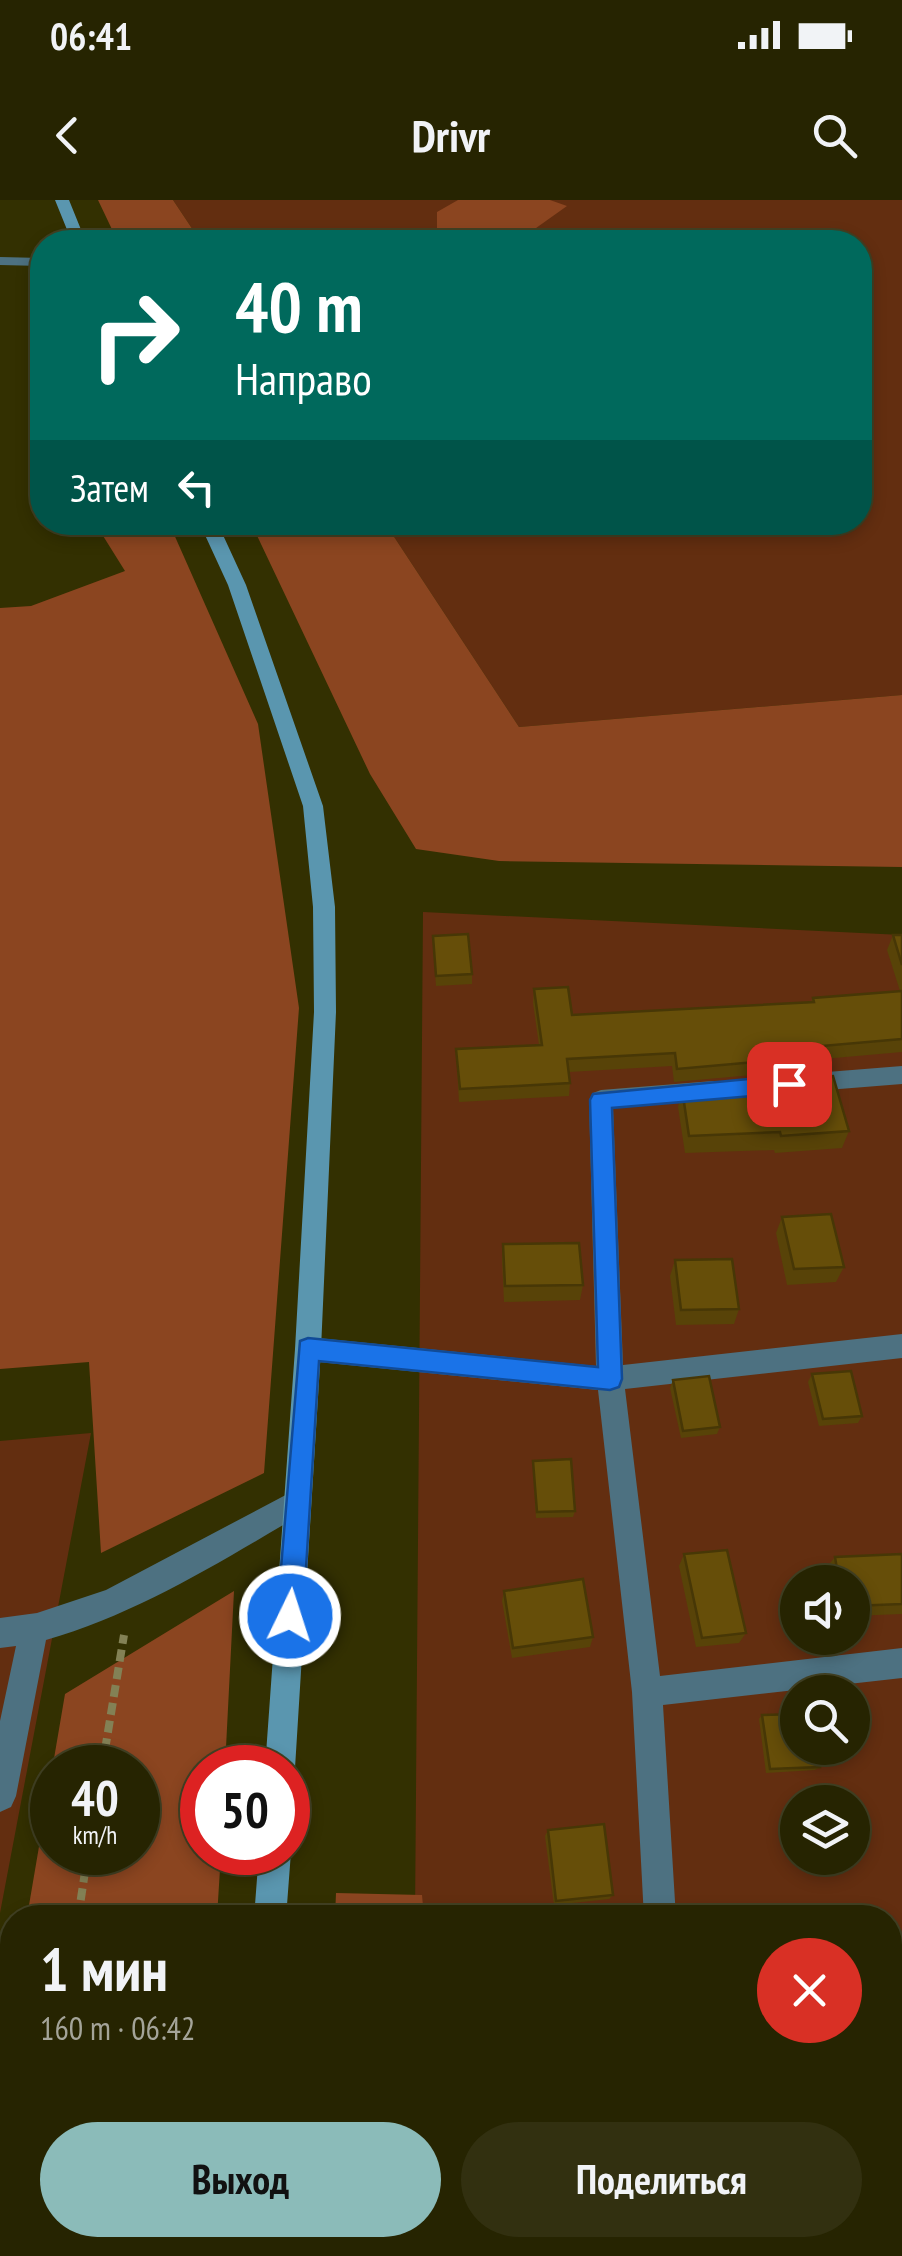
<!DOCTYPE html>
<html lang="ru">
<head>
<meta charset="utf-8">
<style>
	:root { --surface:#262401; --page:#323010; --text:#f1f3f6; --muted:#a4a499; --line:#424123; --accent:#8bbbb9 }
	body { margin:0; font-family:"PT Sans Narrow",sans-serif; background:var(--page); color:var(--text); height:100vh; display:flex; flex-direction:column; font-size:38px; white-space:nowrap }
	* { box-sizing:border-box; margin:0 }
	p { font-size:32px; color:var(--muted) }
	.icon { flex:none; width:55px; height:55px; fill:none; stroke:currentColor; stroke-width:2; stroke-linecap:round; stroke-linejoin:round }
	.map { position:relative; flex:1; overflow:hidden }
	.drawer { position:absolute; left:0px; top:1705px; width:902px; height:352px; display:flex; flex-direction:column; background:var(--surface); border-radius:40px 40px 0 0; box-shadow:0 5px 15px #0003,0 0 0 2px var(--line) }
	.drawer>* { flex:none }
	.banner { position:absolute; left:30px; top:30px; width:842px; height:305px; border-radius:40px; box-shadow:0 5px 15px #0003,0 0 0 2px var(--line); background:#00695c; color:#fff; overflow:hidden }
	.controls { position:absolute; left:780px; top:1365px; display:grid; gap:20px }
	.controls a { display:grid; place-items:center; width:90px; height:90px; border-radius:50%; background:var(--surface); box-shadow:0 5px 15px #0003,0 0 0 2px var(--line); font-size:50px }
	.speed { position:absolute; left:30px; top:1545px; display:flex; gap:20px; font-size:50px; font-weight:700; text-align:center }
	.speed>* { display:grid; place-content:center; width:130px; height:130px; border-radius:50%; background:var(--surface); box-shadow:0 5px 15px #0003,0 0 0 2px var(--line); line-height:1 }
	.speed small { font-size:25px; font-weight:400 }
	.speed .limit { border:15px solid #d22; background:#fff; color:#111 }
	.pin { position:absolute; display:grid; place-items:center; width:85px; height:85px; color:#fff; margin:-42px; border-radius:20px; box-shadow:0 5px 15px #0006 }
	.me { position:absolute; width:110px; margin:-55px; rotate:4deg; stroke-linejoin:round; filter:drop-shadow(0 0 8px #0008) }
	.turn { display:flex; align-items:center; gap:35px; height:210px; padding:0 40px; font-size:45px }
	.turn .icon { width:130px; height:130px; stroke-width:2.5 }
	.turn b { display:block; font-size:70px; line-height:85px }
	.then { display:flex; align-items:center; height:95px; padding:0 40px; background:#0003; gap:20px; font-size:38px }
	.round { display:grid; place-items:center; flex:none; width:105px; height:105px; border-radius:52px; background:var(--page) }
	.summary { display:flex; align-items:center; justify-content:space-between; height:170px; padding:0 40px }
	h1 { font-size:60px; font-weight:700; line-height:75px }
	.primary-button { display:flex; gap:20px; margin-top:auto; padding:20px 40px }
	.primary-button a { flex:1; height:115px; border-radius:60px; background:var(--accent); color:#111; font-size:40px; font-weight:700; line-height:115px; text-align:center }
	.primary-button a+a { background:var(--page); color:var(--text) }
	.status { display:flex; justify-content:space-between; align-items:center; height:70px; padding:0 50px; background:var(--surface); direction:ltr }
	.status svg { height:28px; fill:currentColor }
	header { display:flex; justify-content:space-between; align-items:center; height:130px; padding:0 40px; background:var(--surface); font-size:45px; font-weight:700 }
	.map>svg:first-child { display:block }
</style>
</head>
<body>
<div class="status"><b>06:41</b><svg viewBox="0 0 49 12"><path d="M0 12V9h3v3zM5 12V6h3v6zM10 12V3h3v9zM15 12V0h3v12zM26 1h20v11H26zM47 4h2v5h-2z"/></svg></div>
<header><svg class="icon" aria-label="back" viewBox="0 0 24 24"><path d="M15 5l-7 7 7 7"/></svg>Drivr<svg class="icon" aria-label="search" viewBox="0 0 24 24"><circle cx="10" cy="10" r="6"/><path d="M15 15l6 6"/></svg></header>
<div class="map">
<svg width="902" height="2056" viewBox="0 0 902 2056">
	<rect width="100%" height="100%" fill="#333001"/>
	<path fill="#632e10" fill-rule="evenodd" d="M173 0H902V495L519 527 385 323 860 322V42H201Z
		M423 712 902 735V2056H412V2045H890V1718L415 1717ZM798 1382H852V1438H798ZM798 1492H852V1548H798ZM798 1602H852V1658H798Z
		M91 1233 0 1713V1241Z"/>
	<path fill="#8b4520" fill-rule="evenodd" d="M98 0H173L201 42H118Z
		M458 0H550L567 6 522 38 446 41 437 28V12Z
		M95 323H169L258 524 299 808 264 1273 101 1353 89 1162 0 1169V408L31 406 125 371Z
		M251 323H385L519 527 902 495V667L499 661 416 649 370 574Z
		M234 1391 225 1567 202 1568V1652L221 1653 217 1717H27L65 1494ZM52 1568H138V1652H52Z
		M336 1693 422 1695 424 1717H335Z
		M12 1798V2045H201L200 2056H0V1871Z
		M318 2045H449L450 2056H317Z"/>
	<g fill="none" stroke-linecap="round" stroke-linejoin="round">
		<path stroke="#838155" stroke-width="8" stroke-dasharray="12 6" stroke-linecap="butt" d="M102 1568 124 1435
			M78 1718 88 1652
			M23 2056 25 2045"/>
		<path fill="#4d7181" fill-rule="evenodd" d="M902 866V884L802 892 794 890 790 883 794 876 802 874Z
			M713 881 721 883 725 890 721 897 713 899 613 908 623 1165 902 1134V1158L625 1189 660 1476 902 1448V1478L663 1505 676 1718H644L632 1492 598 1190 308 1161 299 1157 295 1149 299 1141 308 1137 596 1166 589 900 593 893 601 890Z
			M297 1289 307 1293 311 1302 307 1311C223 1360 140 1413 46 1440L16 1596 11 1607 0 1612V1521L16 1446 0 1448V1418L37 1413 106 1390Z
			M902 1892V1926L890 1927V1893Z"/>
		<path fill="#4d7181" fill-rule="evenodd" d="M0 57 42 58V66L0 65Z"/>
		<path fill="#5a96af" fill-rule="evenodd" d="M55 0H69L86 42H72Z
			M199 322H217L246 385 323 606 335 707 336 812 321 1149 295 1568 288 1580V1568H265L295 1149 314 812 313 707 303 606 228 385Z
			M288 1644 291 1652 286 1718H254L259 1652H288Z
			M231 2045H267L266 2056H230Z"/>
	</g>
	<path fill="#584308" d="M893 735H902V852L823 859 819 869 674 882 672 866 569 872 570 883 569 896 459 902 456 849 539 845 533 803 534 789 572 815 811 802 813 798 900 791 887 750Z
		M433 746 472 774V784L436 786Z
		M682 889 849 931 842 948 775 953 774 950 685 953 678 907Z
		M782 1017 844 1067 836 1082 787 1085 776 1033Z
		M503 1044 583 1085 580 1100 504 1102 502 1060Z
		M675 1060 739 1109 734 1124 676 1125 670 1076Z
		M812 1174 862 1216 858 1223 819 1226 808 1182Z
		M673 1180 720 1227 717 1234 681 1238 670 1188Z
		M533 1261 575 1311 573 1317 536 1318Z
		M684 1354 746 1433 739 1443 696 1447 679 1366Z
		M902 1354V1414L852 1416V1382H829L826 1368 835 1357Z
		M504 1391 593 1437 590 1447 512 1458 502 1401Z
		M762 1515 820 1567 815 1570 766 1573 759 1519Z
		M548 1630 613 1695 609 1699 554 1705 545 1636Z
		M902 1753V1816H896L890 1785V1755Z
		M533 2045H763L765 2056H534Z"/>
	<path fill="#664e09" stroke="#473706" stroke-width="2.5" d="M468 734 472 774 436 776 433 736Z
		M893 735H902V765Z
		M568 787 572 815 814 802 813 798 902 791V839L821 846 824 856 677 869 675 853 567 859 570 883 460 889 456 849 542 845 534 789Z
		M833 876 849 931 781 936 780 932 689 936 682 889Z
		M831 1014 844 1067 794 1069 782 1017Z
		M579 1043 583 1085 505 1086 503 1044Z
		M732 1059 739 1109 681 1110 675 1060Z
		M851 1171 862 1216 823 1219 812 1174Z
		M709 1176 720 1227 683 1231 673 1180Z
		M571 1259 575 1311 537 1312 533 1261Z
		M727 1350 746 1433 702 1438 684 1354Z
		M902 1354V1404L852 1406V1382H839L835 1357Z
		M583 1379 593 1437 513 1448 504 1391Z
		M798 1514V1548H817L820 1567 770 1569 762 1515Z
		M604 1624 613 1695 556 1701 548 1630Z
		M895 1753H902V1786Z
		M570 2045H763L765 2056H536L535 2050Z"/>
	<path fill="#1a73e8" stroke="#114b97" stroke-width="2.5" d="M789 875 800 884 789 893 612 908 622 1179 619 1187 610 1190 319 1161 303 1416 299 1425 290 1429 281 1425 277 1416 300 1141 308 1138 598 1167 590 900 593 894Z"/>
</svg>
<div class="controls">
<a><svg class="icon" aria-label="sound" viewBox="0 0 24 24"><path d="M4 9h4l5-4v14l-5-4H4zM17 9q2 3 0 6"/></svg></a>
<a><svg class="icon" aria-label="search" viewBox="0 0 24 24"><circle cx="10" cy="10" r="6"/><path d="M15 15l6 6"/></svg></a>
<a><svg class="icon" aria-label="layers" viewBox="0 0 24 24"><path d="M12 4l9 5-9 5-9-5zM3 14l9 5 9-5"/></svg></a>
</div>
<div class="speed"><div>40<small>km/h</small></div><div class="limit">50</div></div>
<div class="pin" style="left:789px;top:884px;background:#d93025"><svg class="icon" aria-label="arrive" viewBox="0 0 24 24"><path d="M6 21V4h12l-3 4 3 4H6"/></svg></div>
<svg class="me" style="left:290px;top:1416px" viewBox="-20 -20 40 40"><circle r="17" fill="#1a73e8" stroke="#fff" stroke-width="3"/><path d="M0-11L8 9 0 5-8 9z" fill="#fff"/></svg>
<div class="banner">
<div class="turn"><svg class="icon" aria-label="right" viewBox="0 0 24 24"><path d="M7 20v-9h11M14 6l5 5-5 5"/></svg><div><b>40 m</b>Направо</div></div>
<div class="then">Затем<svg class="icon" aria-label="left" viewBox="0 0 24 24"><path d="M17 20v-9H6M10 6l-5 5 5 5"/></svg></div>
</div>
<section class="drawer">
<div class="summary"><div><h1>1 мин</h1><p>160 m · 06:42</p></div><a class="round" style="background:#d93025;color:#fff"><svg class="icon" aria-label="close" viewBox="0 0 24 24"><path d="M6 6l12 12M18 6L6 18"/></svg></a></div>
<div class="primary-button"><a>Выход</a><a>Поделиться</a></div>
</section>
</div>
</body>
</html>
